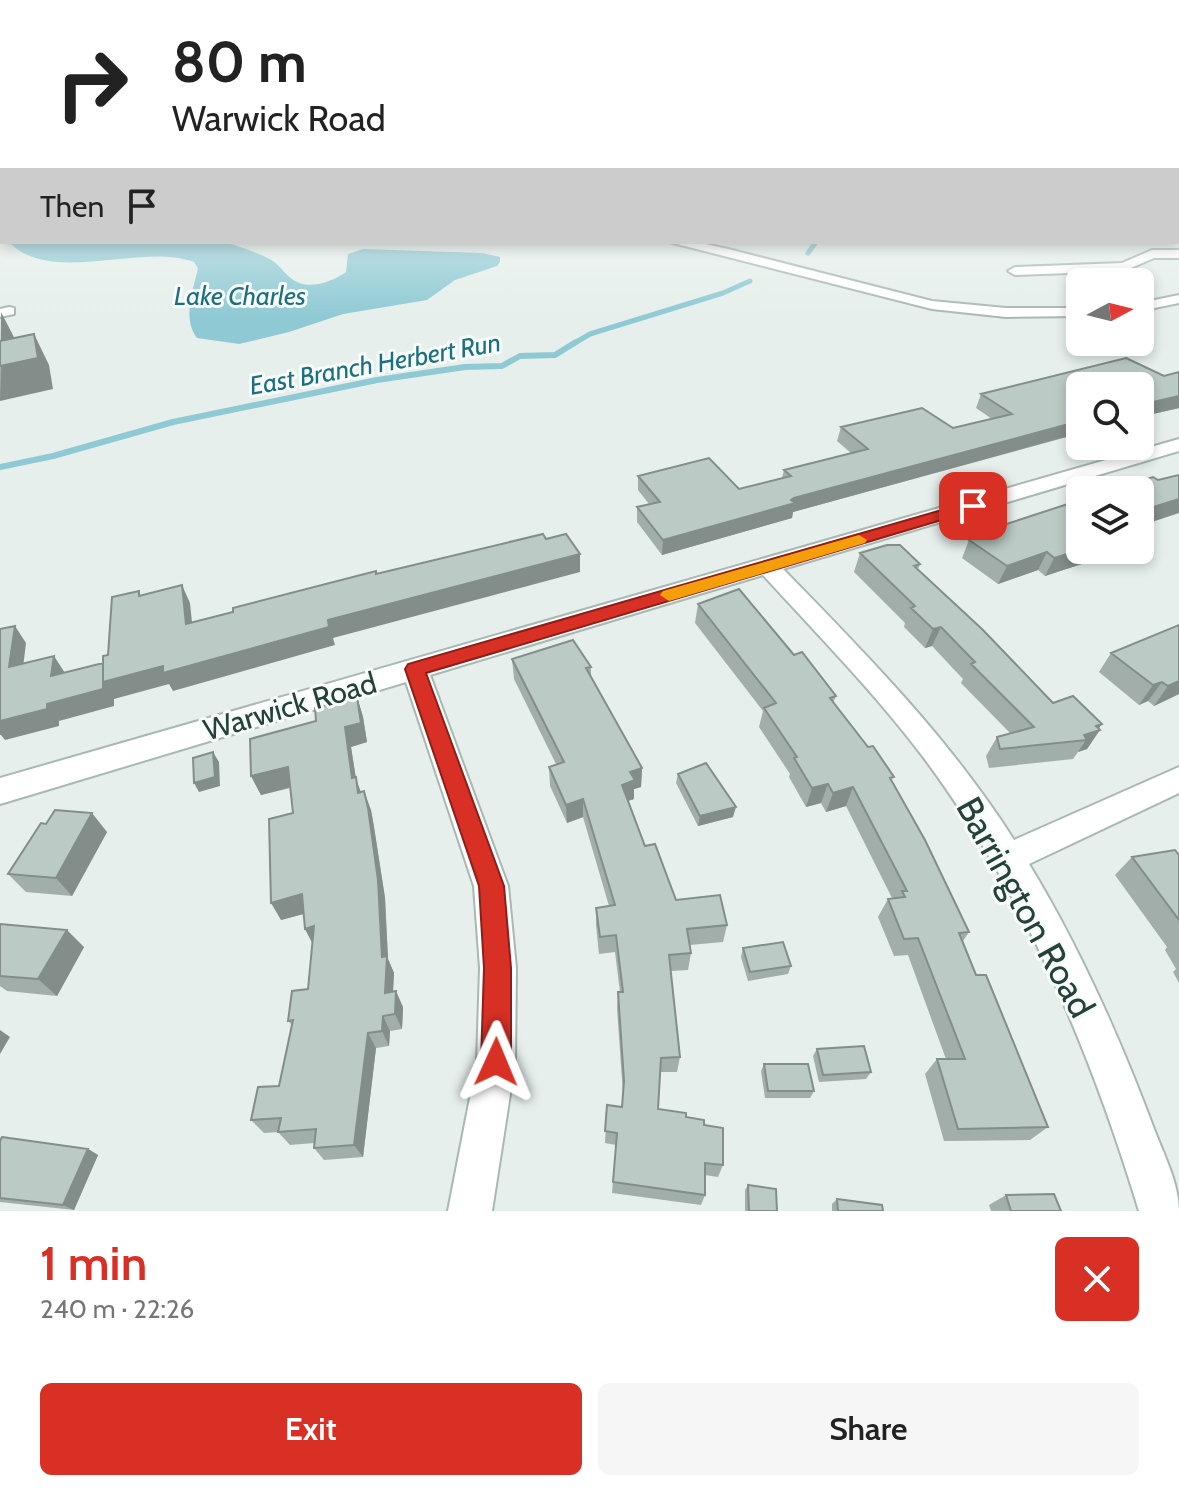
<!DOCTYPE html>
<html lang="en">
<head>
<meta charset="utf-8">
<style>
	:root { --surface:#fff; --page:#f6f6f6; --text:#222; --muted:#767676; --accent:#d93025 }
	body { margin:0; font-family:Cabin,sans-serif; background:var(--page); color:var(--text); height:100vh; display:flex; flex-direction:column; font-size:30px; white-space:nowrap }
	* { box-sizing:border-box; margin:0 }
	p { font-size:26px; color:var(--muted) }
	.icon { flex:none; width:44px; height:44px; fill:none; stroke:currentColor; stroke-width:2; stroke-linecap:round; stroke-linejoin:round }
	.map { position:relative; height:1211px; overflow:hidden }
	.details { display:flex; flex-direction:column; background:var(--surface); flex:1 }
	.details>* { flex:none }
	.hud { position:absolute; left:0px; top:0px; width:1180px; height:244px; box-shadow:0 4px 12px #0003; background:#fff; color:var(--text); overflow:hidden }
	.needle { width:52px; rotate:83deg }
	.controls { position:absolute; left:1066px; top:268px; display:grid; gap:16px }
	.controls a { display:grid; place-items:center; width:88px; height:88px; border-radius:12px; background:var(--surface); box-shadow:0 4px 12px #0003; font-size:40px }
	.pin { position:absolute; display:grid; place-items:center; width:68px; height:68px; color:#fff; margin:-34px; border-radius:16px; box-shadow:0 4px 12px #0006 }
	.me { position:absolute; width:88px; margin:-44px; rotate:1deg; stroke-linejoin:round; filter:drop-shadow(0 0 6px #0008) }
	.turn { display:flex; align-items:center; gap:28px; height:168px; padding:0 40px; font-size:36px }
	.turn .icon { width:104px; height:104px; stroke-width:2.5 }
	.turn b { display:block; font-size:56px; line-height:68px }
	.then { display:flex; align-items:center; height:76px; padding:0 40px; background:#0003; gap:16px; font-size:30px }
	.round { display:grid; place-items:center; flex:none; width:84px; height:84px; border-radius:12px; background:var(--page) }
	.headline { display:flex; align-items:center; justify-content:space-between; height:136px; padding:0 40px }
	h1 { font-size:48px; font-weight:600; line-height:60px; color:var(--accent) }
	.cta { display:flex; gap:16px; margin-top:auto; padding:16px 40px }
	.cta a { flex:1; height:92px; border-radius:12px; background:var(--accent); color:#fff; font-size:32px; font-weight:600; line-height:92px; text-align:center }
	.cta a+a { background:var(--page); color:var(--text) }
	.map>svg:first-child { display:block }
</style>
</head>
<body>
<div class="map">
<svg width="1179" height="1211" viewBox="0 0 1179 1211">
	<rect width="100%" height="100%" fill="#e6efeb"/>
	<path fill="#8ec9d4" d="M9 242H225C242 248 258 252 273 261 280 266 285 274 292 279 307 291 332 282 346 272L348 254 363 249 482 253 500 257V262L497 266 455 280 427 300 343 314 289 332 239 344 197 338C182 318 193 291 198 268L194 262C142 242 51 286 9 242Z"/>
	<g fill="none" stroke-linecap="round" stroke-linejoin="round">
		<path stroke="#8ec9d4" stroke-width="5" d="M808 253 816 242
			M573 344 590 334 723 293 750 281"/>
		<path stroke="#8ec9d4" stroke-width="6" d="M0 467 53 456 173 422 377 380 465 367 502 366 520 356 555 355 576 342"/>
		<defs>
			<path id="minor" d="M1178 167H1179V174H1178Z
				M1178 229 1179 230V238L1178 237Z
				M669 242H696L728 249 932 301 1006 308H1080V316L1006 317 932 309Z
				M1152 250H1179V258H1154L1124 271 1015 275 1008 271 1015 267 1122 263Z
				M1179 295V303L1140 311V303Z
				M9 307 14 308V314L0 317V309Z
				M1179 439V451L783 569C867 655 949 738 1014 840L1179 767V793L1029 864C1080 948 1120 1038 1154 1129 1164 1155 1179 1184 1179 1211H1139C1090 1050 1025 894 924 758 875 693 818 635 763 575L430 675 508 886 516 968 515 1062 492 1211H448L477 1062 480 968 474 886 406 682 0 804V778Z"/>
		</defs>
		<use href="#minor" stroke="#a8b8b2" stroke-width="4"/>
		<use href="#minor" fill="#fff" fill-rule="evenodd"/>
	</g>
	<path fill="#a1aea9" d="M981 394 1179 408 1140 417 793 512 792 518 662 555 637 522V507L649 504 638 490V476L739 489 782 478 784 470 851 453 837 441 841 427 953 428 992 419 976 408Z
		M976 534 1080 550H1112L1109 555 1045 576 1038 570 998 584 962 558 969 540 973 539Z
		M860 553 920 564 918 569 1053 703 1099 729 1087 749 1078 752 1073 759 989 768 986 756 997 737 1010 733 961 683 963 679 932 646 925 648 904 627 905 623 854 572Z
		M698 604 794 655 836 696 833 703 892 781 969 932 963 941 976 975 1048 1127 1030 1140 944 1141 925 1074 937 1059H946L908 955 894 956 878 917 888 899 892 898 846 806 826 812 821 803 806 807 789 777 790 774 759 727 763 711 695 623Z
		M1179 625V694L1154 706 1148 701 1139 705 1099 672 1111 653Z
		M512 659 591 667V677L642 768 641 787 634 789V799L628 801 645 846 676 900 727 925 723 942 690 945 691 953 688 970 671 971 680 1057 677 1072H660L658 1109 686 1117 704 1125 723 1165 718 1177 705 1175V1195L701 1205 612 1193 616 1145 605 1143 607 1105 622 1107 623 1094 617 1008 618 992H620L615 952 599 954 596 925V908L609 906 583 817 567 823 550 786 549 767 556 764 514 679Z
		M357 697 363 717 367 742 351 747 356 779 361 792 371 810 374 827 385 898 388 959 394 973 393 992 403 1007 402 1029 390 1031 389 1046 376 1048 363 1157 324 1160 314 1148V1143L290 1145 278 1132 264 1133 251 1120 279 1086 292 1025 288 1021 308 989 313 944 305 929 303 914 281 920 293 813 290 788 261 795 251 776 316 721Z
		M678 774 733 817 698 826 676 783Z
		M46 824 107 832 72 896 26 892 8 874Z
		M1179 855V983L1173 972 1176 969 1165 950 1167 947 1115 875 1132 857Z
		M0 924 84 947 57 996 7 991 0 986Z
		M743 948 791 966 788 974 748 981 741 957Z
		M817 1049 871 1072 866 1079 819 1082 813 1056Z
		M764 1064 814 1091 810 1098H765L761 1071Z
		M0 1141 88 1149 98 1155 74 1210 0 1202Z
		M748 1185 777 1211H745V1190Z
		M1006 1195 1061 1211H991L989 1205Z
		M837 1199 883 1211H832V1204Z"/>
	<path fill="#838d89" d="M1 312 16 341 34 334 49 365 53 389 0 401Z
		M1179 396V408L1140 417V405Z
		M1080 421V433L793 512 792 518 662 555 663 540 794 498Z
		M1179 499V513L1152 522 1146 533 1140 535V521L1147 509Z
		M1080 550H1112L1109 555 1045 576 1054 558Z
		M1047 552 1038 570 998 584 1007 566Z
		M580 554V572L333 638 335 645 173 691 169 684 114 699V706L59 721V726L5 740 1 735H0V721L103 682 328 620Z
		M182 585 190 603 194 642 186 624Z
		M15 626 26 643 21 684 9 667Z
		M941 627 932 646 925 648 933 629Z
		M54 656 65 673 51 676Z
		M1179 681V694L1154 706 1168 686Z
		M1162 682 1148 701 1139 705 1153 685Z
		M357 697 363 717 367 742 351 747 356 779 362 796 365 812 352 778 345 727Z
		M1102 724 1097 731 1100 730 1087 749 1078 752 1086 740 1084 735 1096 726Z
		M213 752 219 762 220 786 199 792 194 783Z
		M288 767 296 786 261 795 251 776Z
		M642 768 641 787 634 789V799L621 803 622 785 630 772Z
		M828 784 821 803 806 807 812 788Z
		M853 787 846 806 826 812 833 793Z
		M364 791 371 810 374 827 385 898 388 959 394 973 392 1009 385 993Z
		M583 799V817L567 823 566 805Z
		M736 807 733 817 698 826 700 816Z
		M92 813 107 832 72 896 56 878Z
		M302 894 311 912 281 920 271 903Z
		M314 926V946L305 929Z
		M67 930 84 947 57 996 38 979Z
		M396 991 403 1007 402 1029 395 1014Z
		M383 1016 390 1031 389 1046 382 1031Z
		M0 1030 10 1037 0 1054Z
		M368 1033 376 1048 363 1157 354 1145Z
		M88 1149 98 1155 74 1210 63 1205Z"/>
	<path fill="#bbcac4" stroke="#838d89" stroke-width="2" d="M34 334 38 358 0 366V341Z
		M1126 358 1164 376 1179 372V396L1140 405V386H1080V421L794 498 791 500 795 503 663 540 637 507 660 502 638 476 709 458 739 489 791 476 784 470 868 449 841 427 922 408 953 428 1012 414 981 394Z
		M1179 475V499L1147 509 1157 515 1140 521V490H1112L1153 477 1158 480Z
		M1080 500V550L1054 558 1047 552 1007 566 969 540 980 537 976 534Z
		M543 534 546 539 566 534 580 554 328 620 329 627 163 673V666L103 682V656L108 655 112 597 139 591V596L182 585 186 624 233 612V608L376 571V574Z
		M887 545H900L920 564 914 566 983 630 1053 703 1073 696 1102 724 1096 726 1100 730 1084 735 1087 740 1000 749 997 737 1034 727 971 664 975 662 941 627 933 629 911 608 915 606 860 553Z
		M739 589 794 655 802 652 836 696 830 698 868 747 873 746 894 777 890 778 925 840 969 932 959 933 976 975H986L1048 1127 958 1129 937 1059H965L918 938 904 939 888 899 905 897 902 891H907L853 787 833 793 828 784 812 788 794 758 797 757 764 708 776 703 698 604Z
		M1179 625V681L1168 686 1162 682 1153 685 1111 653Z
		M15 626 9 667 54 656 51 676 103 663V689L47 704V709L0 721V629Z
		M573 640 591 667 586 668 642 768 630 772 635 780 622 785 645 846 655 844 676 900 720 895 727 925 687 929 691 953 669 955 680 1057 661 1058 658 1109 686 1113V1117L704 1120V1125L723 1128V1165L705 1163V1195L613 1182 617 1133 605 1131 607 1105 622 1107 624 1081 618 992H623L616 935 600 937 596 908 615 905 583 799 566 805 549 767 564 762 512 659Z
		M357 697 361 723 345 727 352 778 356 777 358 793 364 791 368 808 378 880 382 957 387 956 385 993 396 991 395 1014 383 1016 382 1031 368 1033 354 1145 314 1148 316 1129 278 1132 281 1118 251 1120 258 1087 279 1086 293 1020 288 1021 292 991 308 989 314 926 305 929 302 894 271 903 269 819 293 813 288 767 251 776 250 739 316 721 315 708Z
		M213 752 215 777 194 783 193 758Z
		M706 763 736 807 700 816 678 774Z
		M55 810 92 813 56 878 8 874 41 823 46 824Z
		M1175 850 1179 855V920L1132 857Z
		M0 924 67 930 38 979 0 976Z
		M783 942 791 966 750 972 743 948Z
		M864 1046 871 1072 823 1075 817 1049Z
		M764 1064H808L814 1091H768Z
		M2 1137 88 1149 63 1205 0 1198V1141Z
		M748 1185 776 1189 777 1211H749Z
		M1054 1194 1061 1211H1011L1006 1195Z
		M837 1199 882 1205 883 1211H838Z"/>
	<linearGradient id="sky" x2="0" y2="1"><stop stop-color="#84bce0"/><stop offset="0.47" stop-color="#f4f8f6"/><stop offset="1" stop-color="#f4f8f6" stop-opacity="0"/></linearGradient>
	<rect width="1179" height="320" fill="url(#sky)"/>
	<path fill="#d93025" stroke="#8d1f18" stroke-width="2" d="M973 501 981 506 979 509 426 673 504 886 511 968V1062L506 1072 496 1077 486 1072 481 1062 484 968 479 886 405 669 408 664Z"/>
	<path fill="#f59e0b" d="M859 535 867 540 865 543 669 601 660 595 663 591Z"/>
	<g text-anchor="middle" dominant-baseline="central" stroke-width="6" stroke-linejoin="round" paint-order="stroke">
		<g font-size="26" font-style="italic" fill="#1c6f80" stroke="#f7fbf9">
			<text x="240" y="296">Lake Charles</text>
			<text transform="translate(375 364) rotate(-10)">East Branch Herbert Run</text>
		</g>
		<g font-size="30" fill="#24423a" stroke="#f7fbf9">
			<text transform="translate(290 706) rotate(-16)">Warwick Road</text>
		</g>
		<g font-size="36" fill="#24423a" stroke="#f7fbf9">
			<text transform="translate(1026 907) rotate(61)">Barrington Road</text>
		</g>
	</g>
</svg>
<div class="controls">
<a><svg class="needle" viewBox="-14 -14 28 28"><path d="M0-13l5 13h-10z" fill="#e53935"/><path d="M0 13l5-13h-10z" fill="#767676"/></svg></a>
<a><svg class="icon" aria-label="search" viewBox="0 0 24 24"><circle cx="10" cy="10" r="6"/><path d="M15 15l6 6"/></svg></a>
<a><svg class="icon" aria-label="layers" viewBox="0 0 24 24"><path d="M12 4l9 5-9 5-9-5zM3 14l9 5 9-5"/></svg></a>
</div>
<div class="pin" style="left:973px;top:506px;background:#d93025"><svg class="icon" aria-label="arrive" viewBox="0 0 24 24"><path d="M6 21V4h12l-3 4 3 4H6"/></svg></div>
<svg class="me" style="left:496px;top:1062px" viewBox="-20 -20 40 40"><path d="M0-17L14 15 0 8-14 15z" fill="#d93025" stroke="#fff" stroke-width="4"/></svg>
<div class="hud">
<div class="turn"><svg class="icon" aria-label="right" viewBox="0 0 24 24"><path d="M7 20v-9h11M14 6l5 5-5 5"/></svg><div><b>80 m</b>Warwick Road</div></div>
<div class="then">Then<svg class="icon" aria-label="arrive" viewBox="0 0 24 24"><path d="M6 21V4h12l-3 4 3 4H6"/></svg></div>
</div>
</div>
<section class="details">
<div class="headline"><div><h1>1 min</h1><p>240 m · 22:26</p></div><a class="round" style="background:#d93025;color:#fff"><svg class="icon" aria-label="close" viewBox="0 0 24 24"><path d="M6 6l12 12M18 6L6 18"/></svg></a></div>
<div class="cta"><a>Exit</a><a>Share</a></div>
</section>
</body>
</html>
